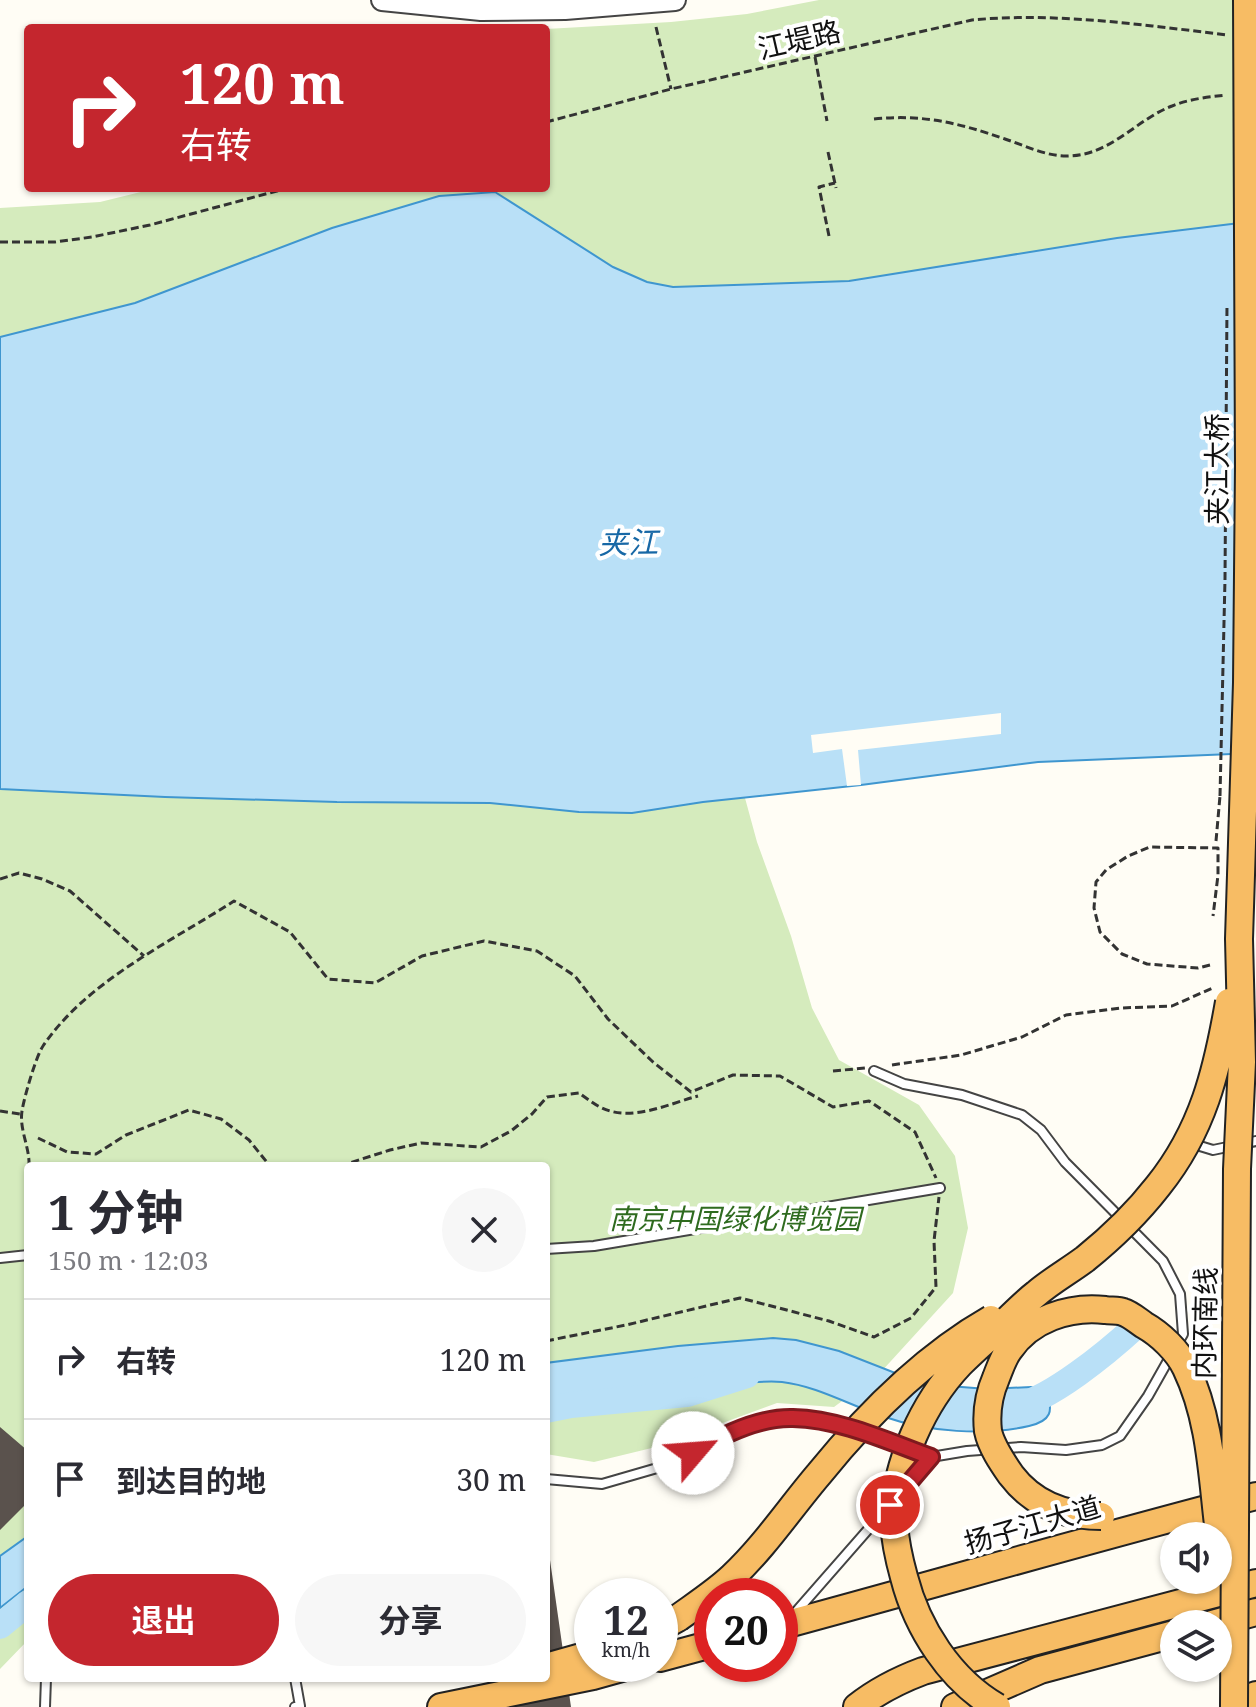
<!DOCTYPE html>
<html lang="zh">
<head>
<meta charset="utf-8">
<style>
	:root { --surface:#fff; --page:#f7f7f7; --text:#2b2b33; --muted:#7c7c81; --line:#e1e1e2; --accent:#c4262e }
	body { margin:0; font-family:"Noto Serif","Noto Sans SC",serif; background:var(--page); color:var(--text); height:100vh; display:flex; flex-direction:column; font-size:30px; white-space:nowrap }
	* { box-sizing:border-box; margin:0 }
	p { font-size:26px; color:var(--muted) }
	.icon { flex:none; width:44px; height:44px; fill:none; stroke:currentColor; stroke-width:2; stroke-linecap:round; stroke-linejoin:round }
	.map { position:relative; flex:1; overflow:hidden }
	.details { position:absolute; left:24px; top:1162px; width:526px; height:520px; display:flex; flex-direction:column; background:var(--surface); border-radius:8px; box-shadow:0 2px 6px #0004 }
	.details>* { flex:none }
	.top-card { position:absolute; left:24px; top:24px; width:526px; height:168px; border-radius:8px; box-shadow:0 2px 6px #0004; background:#c4262e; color:#fff; overflow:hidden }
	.controls { position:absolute; left:1160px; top:1522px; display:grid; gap:16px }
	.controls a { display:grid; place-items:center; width:72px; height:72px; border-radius:50%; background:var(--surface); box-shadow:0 2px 6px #0004; font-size:40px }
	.speed { position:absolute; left:574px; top:1578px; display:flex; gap:16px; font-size:40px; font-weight:700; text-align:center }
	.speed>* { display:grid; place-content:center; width:104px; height:104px; border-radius:50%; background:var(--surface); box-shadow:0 2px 6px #0004; line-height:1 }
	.speed small { font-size:20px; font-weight:400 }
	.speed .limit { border:12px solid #d22; background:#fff; color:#111 }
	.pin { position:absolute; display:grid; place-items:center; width:68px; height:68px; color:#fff; margin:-34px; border:4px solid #fff; border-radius:50%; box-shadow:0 2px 8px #0007 }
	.me { position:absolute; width:88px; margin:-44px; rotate:63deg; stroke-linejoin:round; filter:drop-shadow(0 0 6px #0008) }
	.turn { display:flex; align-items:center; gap:28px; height:168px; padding:0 24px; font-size:36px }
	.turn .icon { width:104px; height:104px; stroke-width:2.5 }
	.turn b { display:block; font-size:56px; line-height:68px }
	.round { display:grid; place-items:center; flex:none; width:84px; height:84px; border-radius:42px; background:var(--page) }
	.overview { display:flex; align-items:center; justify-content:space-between; height:136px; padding:0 24px }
	h1 { font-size:48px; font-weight:700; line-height:60px }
	.cta { display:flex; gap:16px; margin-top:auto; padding:16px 24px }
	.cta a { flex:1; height:92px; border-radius:48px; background:var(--accent); color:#fff; font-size:32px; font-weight:700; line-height:92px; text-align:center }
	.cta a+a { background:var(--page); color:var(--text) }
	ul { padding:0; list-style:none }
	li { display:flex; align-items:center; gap:24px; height:120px; padding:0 24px; border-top:2px solid var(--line) }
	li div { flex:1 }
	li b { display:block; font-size:30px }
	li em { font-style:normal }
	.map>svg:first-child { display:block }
</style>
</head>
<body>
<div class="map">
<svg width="1256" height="1707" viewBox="0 0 1256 1707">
	<rect width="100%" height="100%" fill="#fffdf5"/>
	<path fill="#d5ebbd" d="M819 0H1244L1256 221 1117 238 849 281 673 287 647 282 613 267 495 192 439 196 332 228 135 303 0 337V208L100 202 157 188H546V29L671 22 747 14Z
		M0 789 165 797 337 802 490 803 579 812 632 813 703 802 745 798 757 842 791 936 812 1008 839 1060 919 1105 955 1156 968 1228 953 1293 880 1373 834 1407 777 1403 660 1446 594 1462 546 1454V1166H28V1640L0 1669Z"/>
	<path fill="#b9e0f7" stroke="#3f96cf" stroke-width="2" d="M495 192 613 267 647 282 673 287 849 281 1117 238 1256 221V753L1038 762 861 785 703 802 632 813 579 812 490 803 337 802 165 797 0 789V337L135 303 332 228 439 196Z
		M773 1338 796 1340 839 1351 908 1378 949 1386 987 1389 1031 1387 1046 1392C1054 1411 1051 1421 1029 1426 985 1436 928 1432 885 1417 851 1406 817 1386 782 1382 762 1380 741 1384 721 1385 662 1390 604 1398 546 1405V1363L678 1346Z
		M28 1536V1586L0 1608V1556Z"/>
	<path fill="#fffdf5" d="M1001 713V734L858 750 861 785 847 786 842 749 813 753 811 735Z"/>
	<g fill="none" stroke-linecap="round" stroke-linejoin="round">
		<path stroke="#b9e0f7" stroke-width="26" d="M1014 1406C1048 1402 1110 1350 1135 1327
			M546 1410 571 1405 687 1394 747 1375
			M0 1626 28 1603"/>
	</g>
	<path fill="#5a524d" d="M0 1427 28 1451V1502L0 1530Z
		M549 1553 571 1707H514L510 1678H546V1554Z"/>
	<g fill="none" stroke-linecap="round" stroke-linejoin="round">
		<defs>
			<path id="service" d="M1190 1143 1213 1150 1256 1141
				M546 1249 594 1246 940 1188
				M0 1258 28 1255
				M546 1479 602 1484 678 1462 708 1444 756 1423 791 1418 838 1424 931 1457 967 1451 1021 1447 1066 1450 1102 1445 1120 1436 1148 1396 1183 1334 1180 1294 1163 1261 1065 1162 1041 1130 1022 1115 962 1095 904 1084 874 1071
				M906 1487 931 1457
				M795 1613 886 1509
				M295 1678 300 1706 295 1707
				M45 1707 46 1678"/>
			<path id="tertiary" d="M382 0 481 10 565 9 675 0"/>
			<path id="trunk" d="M1212 1624 1256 1612
				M780 1626C939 1583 1097 1537 1256 1496
				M660 1628 678 1618
				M660 1658 712 1644
				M546 1667 592 1654
				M441 1707 593 1676 636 1664
				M857 1707C877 1691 899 1680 923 1671L1256 1583
				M955 1707 1040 1670 1174 1634
				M1234 1707 1256 1695"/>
		</defs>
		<use href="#service" stroke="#444" stroke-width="12"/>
		<use href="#tertiary" stroke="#444" stroke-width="24"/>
		<use href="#trunk" stroke="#222" stroke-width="30"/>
		<path stroke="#333" stroke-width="3" stroke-dasharray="8 4" stroke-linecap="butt" d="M656 27 671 89
			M815 57 827 121
			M874 119C923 114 959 123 1005 139 1026 146 1048 157 1069 156 1111 155 1137 119 1172 106 1189 99 1208 97 1226 95
			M546 122 671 89 972 20C1057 12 1143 25 1228 35
			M828 152 836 188
			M829 236 819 187 835 183
			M0 242H55L92 237 150 225 288 188
			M1216 841 1220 796
			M0 879 19 873 42 879 70 891 144 956
			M1210 965 1198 968 1147 964 1122 954 1100 932 1094 908 1096 882 1106 870 1128 856 1150 847 1218 848V875L1213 916
			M892 1065 961 1055 1022 1037 1066 1015 1121 1008 1172 1006 1215 987
			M833 1071 865 1068
			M0 1111 20 1114
			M38 1138 67 1152 96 1154 126 1135 189 1110 221 1119 249 1140 270 1166
			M29 1166C30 1148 19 1129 22 1111 24 1098 36 1056 43 1046 87 981 169 943 234 901L290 932 328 979 375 983 422 956 484 941 537 951 575 976 608 1019 653 1062 691 1092 733 1075 780 1076 833 1107 869 1101 915 1132 936 1178
			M340 1166 390 1150 421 1143 481 1147 511 1131 532 1114 547 1097 579 1093C585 1097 592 1103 600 1107 630 1123 668 1104 698 1096
			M28 1187 26 1214 28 1233
			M546 1341 626 1325 740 1298 829 1321 874 1337 911 1318 936 1287 934 1241 939 1197"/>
		<use href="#service" stroke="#fff" stroke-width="8"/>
		<use href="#tertiary" stroke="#fff" stroke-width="20"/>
		<use href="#trunk" stroke="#f7bc64" stroke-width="26"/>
		<defs>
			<path id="trunk-bridge" d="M1101 1516C1065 1516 1033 1504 1011 1475 1002 1462 991 1446 988 1431 986 1413 989 1394 996 1378 1000 1368 1003 1358 1009 1350 1030 1319 1069 1306 1105 1310 1111 1311 1118 1310 1123 1312 1130 1314 1138 1321 1144 1325 1160 1334 1178 1351 1186 1368 1212 1422 1212 1482 1220 1541
				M678 1618C696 1605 716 1592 732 1577 765 1546 790 1508 819 1474 866 1416 926 1356 991 1319
				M997 1707C950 1680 917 1628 904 1577 899 1559 894 1536 894 1517 896 1463 923 1403 960 1364 973 1351 987 1339 1000 1327 1012 1316 1023 1304 1036 1294 1051 1281 1069 1271 1085 1259 1111 1238 1137 1213 1158 1186 1203 1130 1217 1071 1229 1002
				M1234 1707 1237 1169 1242 1062 1239 939 1247 683 1249 466 1247 0"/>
		</defs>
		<use href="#trunk-bridge" stroke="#222" stroke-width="30" stroke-linecap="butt"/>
		<path stroke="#333" stroke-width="3" stroke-dasharray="8 4" stroke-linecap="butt" d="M1220 796 1225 579 1227 304"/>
		<use href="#trunk-bridge" stroke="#f7bc64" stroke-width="26"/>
	</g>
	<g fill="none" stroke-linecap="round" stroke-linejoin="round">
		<defs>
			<path id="route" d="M693 1453C722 1435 759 1417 793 1418 840 1419 887 1441 931 1457L890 1505"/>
		</defs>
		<use href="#route" stroke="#7f191e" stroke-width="20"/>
		<use href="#route" stroke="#c4262e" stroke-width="14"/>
	</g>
	<g text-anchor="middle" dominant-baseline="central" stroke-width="8" stroke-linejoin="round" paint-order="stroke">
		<g font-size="28" fill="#111" stroke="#fff">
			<text transform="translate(799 39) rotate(-13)">江堤路</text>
			<text transform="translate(1216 469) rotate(-90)">夹江大桥</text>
			<text transform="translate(1204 1323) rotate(-89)">内环南线</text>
			<text transform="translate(1032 1524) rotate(-16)">扬子江大道</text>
		</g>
		<g font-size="28" font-style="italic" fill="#2f6b1f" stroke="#fff">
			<text x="735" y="1218">南京中国绿化博览园</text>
		</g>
		<g font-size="30" font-style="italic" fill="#1768a6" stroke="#fff">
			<text transform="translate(628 542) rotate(-1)">夹江</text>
		</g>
	</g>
</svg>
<div class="controls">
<a><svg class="icon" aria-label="sound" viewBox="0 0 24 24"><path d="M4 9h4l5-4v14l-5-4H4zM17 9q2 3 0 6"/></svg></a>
<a><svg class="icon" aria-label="layers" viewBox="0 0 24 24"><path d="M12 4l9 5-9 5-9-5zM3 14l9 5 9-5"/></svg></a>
</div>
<div class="speed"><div>12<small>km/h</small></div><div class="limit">20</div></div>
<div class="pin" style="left:890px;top:1505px;background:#d93025"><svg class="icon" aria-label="arrive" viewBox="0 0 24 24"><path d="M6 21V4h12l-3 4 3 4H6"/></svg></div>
<svg class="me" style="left:693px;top:1453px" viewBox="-20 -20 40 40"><circle r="19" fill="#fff"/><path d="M0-13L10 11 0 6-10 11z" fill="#c4262e"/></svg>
<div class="top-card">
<div class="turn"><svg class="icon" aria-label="right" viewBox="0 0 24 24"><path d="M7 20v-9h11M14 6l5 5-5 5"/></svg><div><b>120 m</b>右转</div></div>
</div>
<section class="details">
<div class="overview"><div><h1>1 分钟</h1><p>150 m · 12:03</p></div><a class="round"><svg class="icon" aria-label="close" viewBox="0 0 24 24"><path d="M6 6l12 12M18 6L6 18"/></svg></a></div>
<ul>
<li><svg class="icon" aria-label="right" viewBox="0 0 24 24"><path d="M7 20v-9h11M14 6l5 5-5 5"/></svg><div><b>右转</b></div><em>120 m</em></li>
<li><svg class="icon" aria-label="arrive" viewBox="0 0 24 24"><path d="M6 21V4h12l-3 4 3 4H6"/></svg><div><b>到达目的地</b></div><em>30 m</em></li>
</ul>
<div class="cta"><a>退出</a><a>分享</a></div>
</section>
</div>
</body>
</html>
